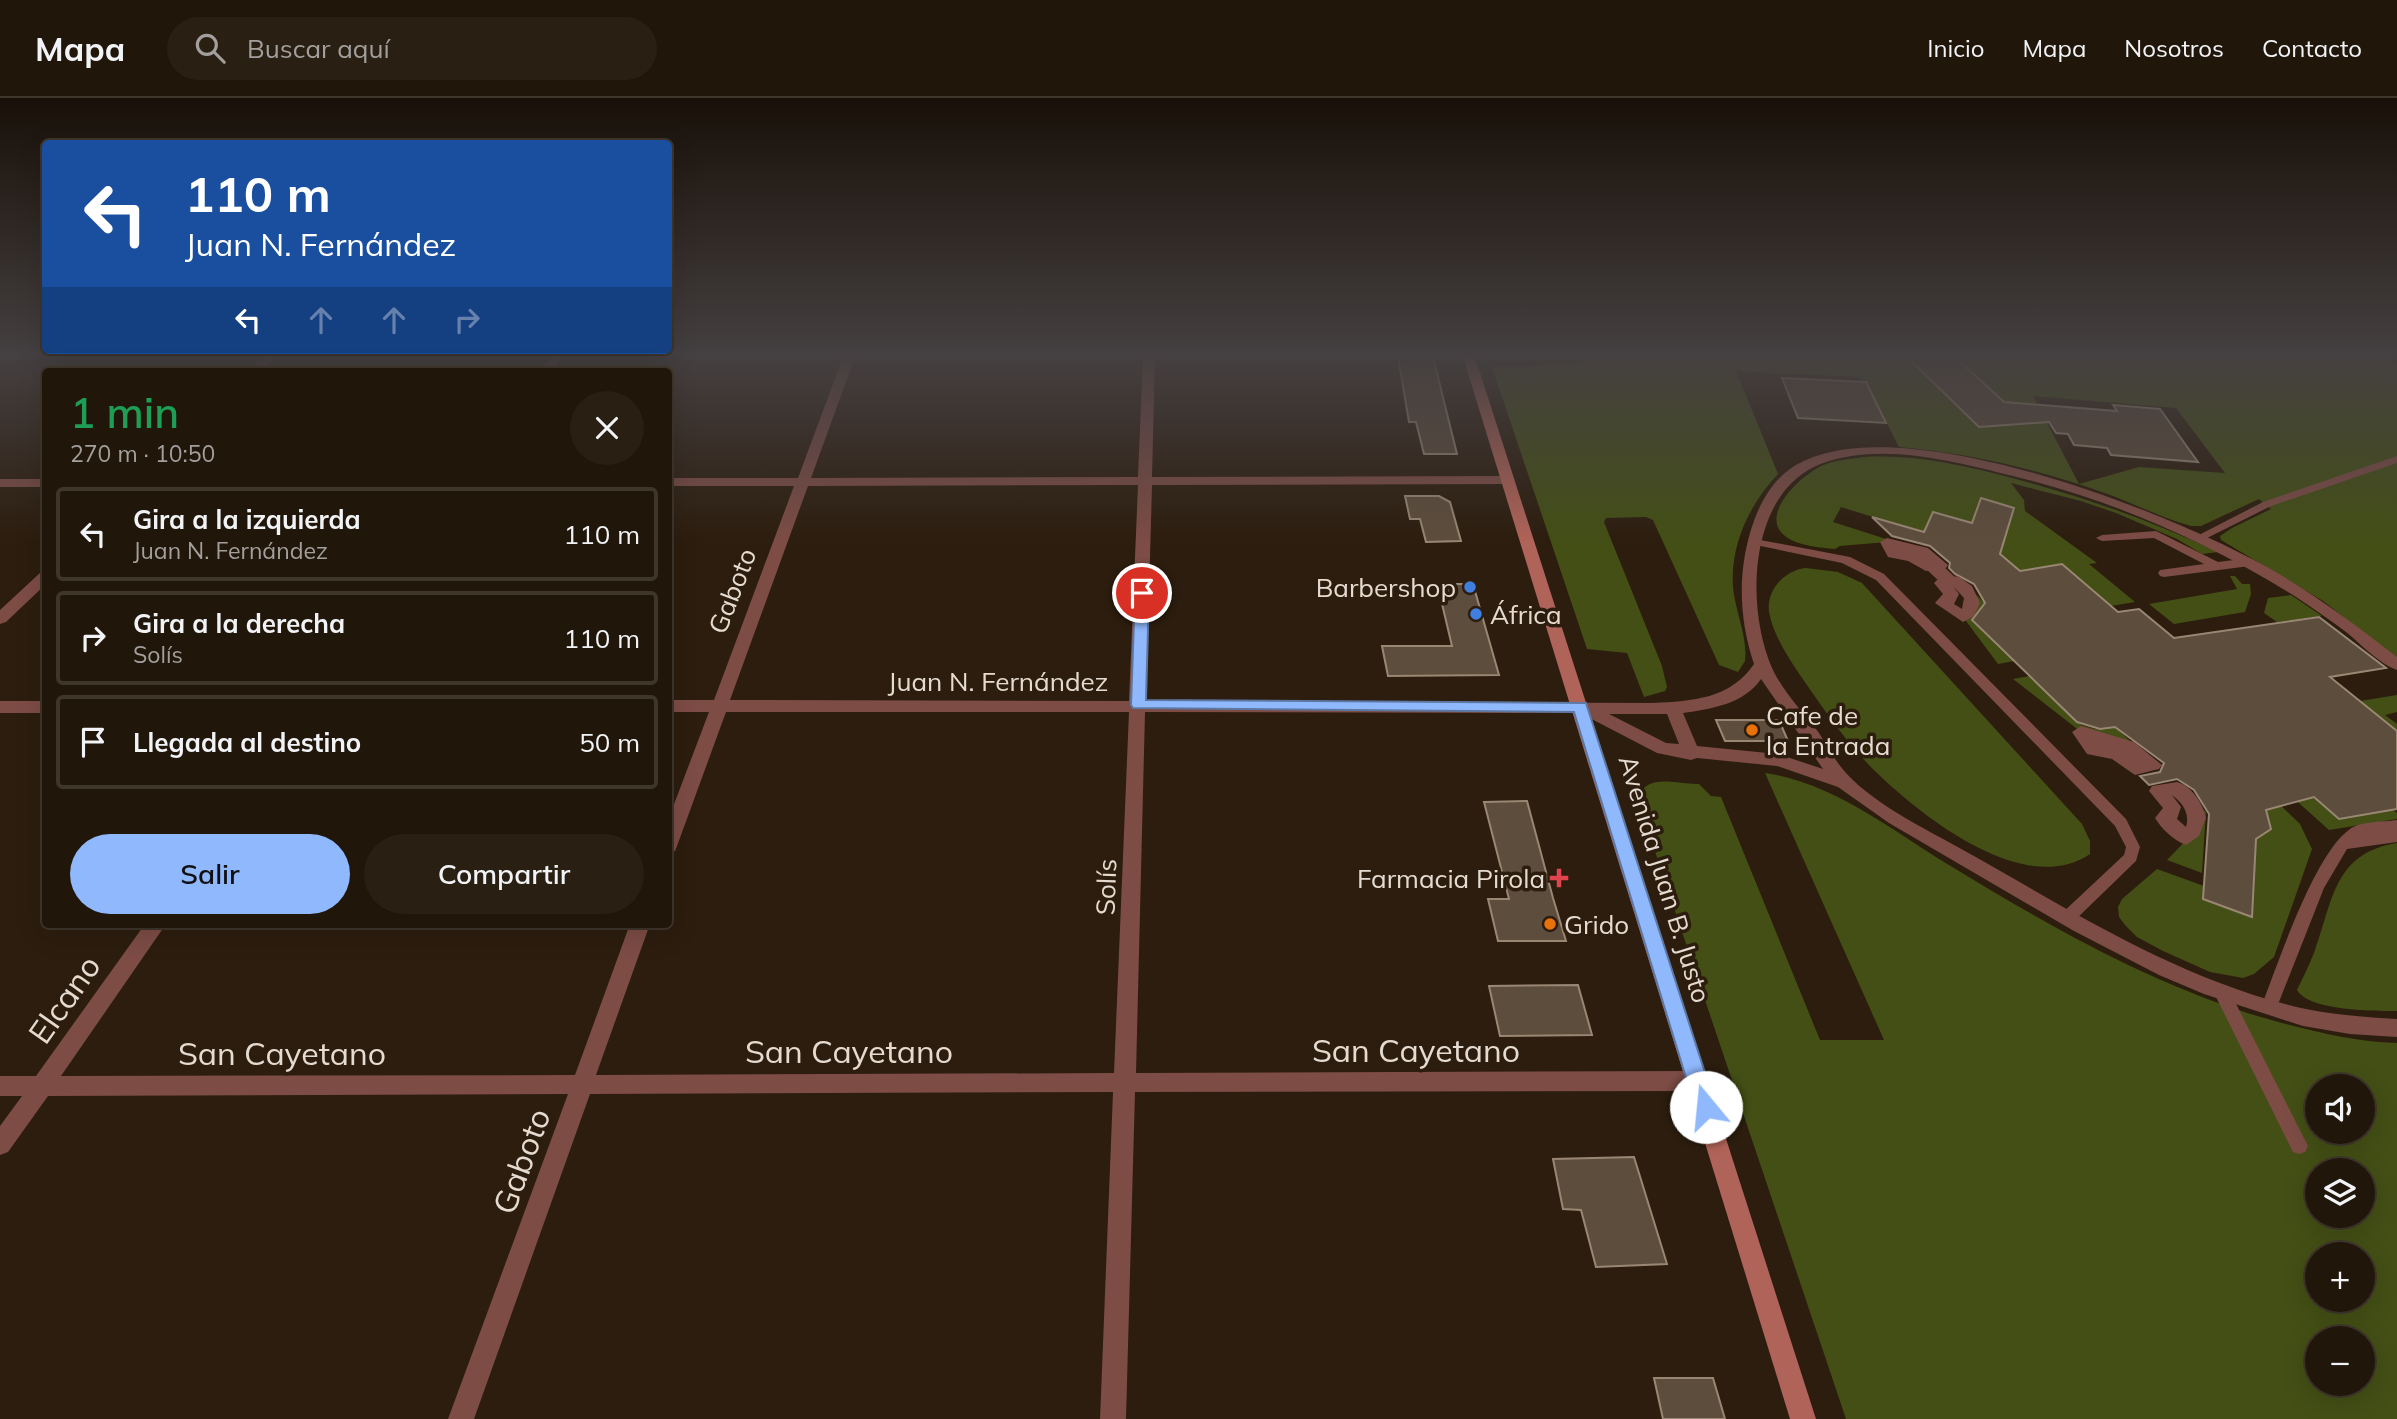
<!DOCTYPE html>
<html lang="es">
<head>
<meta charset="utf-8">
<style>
	:root { --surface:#21160a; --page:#291f13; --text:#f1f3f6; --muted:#a29f9c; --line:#3e352b; --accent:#90b8fd }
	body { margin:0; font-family:Mulish,sans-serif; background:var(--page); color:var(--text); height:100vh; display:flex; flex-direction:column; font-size:26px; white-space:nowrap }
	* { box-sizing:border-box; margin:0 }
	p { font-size:23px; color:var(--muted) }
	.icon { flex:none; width:38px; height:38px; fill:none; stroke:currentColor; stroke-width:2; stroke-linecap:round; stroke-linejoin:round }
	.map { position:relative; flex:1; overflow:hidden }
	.details { position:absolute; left:42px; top:270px; width:630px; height:560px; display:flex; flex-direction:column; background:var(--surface); border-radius:7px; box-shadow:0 7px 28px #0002,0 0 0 2px var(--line) }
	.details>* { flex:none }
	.banner { position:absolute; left:42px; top:42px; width:630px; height:214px; border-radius:7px; box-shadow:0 7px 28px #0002,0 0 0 2px var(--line); background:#1a4fa0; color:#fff; overflow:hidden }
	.fabs { position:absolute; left:2305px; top:976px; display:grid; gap:14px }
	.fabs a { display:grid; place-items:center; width:70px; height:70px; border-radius:50%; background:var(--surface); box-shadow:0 7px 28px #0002,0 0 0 2px var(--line); font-size:35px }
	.pin { position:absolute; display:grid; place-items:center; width:60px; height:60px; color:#fff; margin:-30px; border:4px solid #fff; border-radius:50%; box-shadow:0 2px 7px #0007 }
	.me { position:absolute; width:77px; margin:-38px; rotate:343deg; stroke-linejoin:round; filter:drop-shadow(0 0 5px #0008) }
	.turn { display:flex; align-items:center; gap:24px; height:147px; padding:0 28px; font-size:32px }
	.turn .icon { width:91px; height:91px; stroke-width:2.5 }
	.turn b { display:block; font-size:49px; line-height:60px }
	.lanes { display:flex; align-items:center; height:66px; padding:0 28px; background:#0003; justify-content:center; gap:35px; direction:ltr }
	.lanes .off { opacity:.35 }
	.round { display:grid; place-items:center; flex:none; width:74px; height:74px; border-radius:37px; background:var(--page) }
	.overview { display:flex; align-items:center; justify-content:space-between; height:119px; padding:0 28px }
	h1 { font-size:42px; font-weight:600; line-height:52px; color:#1e9e55 }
	.cta { display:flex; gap:14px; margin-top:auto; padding:14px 28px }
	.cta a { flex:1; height:80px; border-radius:42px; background:var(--accent); color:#111; font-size:28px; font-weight:600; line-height:80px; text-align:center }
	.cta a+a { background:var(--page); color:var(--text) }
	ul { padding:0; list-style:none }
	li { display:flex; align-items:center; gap:21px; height:94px; margin:0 14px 10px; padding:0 14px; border:4px solid var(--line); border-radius:7px }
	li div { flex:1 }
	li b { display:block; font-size:26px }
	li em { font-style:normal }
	header { display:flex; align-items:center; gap:42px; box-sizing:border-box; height:98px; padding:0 35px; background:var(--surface); border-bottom:2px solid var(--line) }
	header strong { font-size:33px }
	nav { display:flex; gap:38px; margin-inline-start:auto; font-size:24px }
	.search { width:490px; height:63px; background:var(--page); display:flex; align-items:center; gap:18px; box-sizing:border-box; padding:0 24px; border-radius:38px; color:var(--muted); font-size:26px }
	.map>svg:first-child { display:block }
</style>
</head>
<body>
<header>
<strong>Mapa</strong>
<div class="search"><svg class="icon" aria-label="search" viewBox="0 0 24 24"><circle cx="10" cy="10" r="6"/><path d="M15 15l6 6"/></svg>Buscar aquí</div>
<nav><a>Inicio</a><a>Mapa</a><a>Nosotros</a><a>Contacto</a></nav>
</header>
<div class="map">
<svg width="2397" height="1321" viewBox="0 0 2397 1321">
	<rect width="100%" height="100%" fill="#2c1d0e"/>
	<path fill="#434f15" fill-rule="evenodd" d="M1618 259H1907L1979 329 2026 325 1955 259H2386L2397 266V560L2323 503 2221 442 2220 438 2232 430 2271 411 2259 401 2201 428H2191C2161 420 2131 404 2102 394 2036 371 1969 355 1899 349L1866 284 1856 279 1736 273 1778 376C1750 405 1730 447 1733 489 1735 513 1748 539 1745 563L1738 574 1719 567 1653 422 1646 419 1606 420 1604 424 1662 568 1667 589 1665 593 1644 599 1627 555 1587 551 1492 269H1521ZM2033 298 2176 310 2225 375 2139 369 2079 386Z
		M1864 359C1914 356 1964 367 2012 380 2084 399 2150 422 2218 454L2202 456 2177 441 2116 415 2081 403 2011 385 2024 402 2025 413 2097 465 2089 466 2135 504 2111 508 2095 494C2062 499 2027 478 1999 460L2014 410 1981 400 1966 443 1954 420 1933 414 1924 435 1841 409 1833 424 1905 447 1887 444 1840 448 1835 451C1824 450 1813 449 1802 446 1748 431 1792 383 1821 368 1834 362 1850 361 1864 359Z
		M1806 470 1838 474 1862 485 2082 726 2090 743V756C2023 802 1914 713 1868 666 1846 643 1827 616 1809 590 1794 568 1774 541 1769 514 1766 492 1785 472 1806 470Z
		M2230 478H2235L2242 486H2250L2251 496 2245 514 2174 526 2149 506 2237 491Z
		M1961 482 1994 514 2015 563 1998 566 1963 519 1968 515Z
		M2291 497 2322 518 2277 524 2264 515 2268 500Z
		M2030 578 2081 627 2095 631 2115 629 2156 667 2081 634 2013 581Z
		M2397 597V614L2385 617 2397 626V633L2360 603Z
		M2241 612 2339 721 2393 712 2397 715V721L2329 732 2202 618Z
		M1765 675C1834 685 1891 732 1949 767 2054 831 2163 893 2282 925 2320 935 2358 944 2397 945V1321H1846L1638 703C1643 673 1679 687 1699 686L1711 698 1721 699 1820 942H1884ZM2317 989H2362V1034H2317ZM2317 1073H2362V1118H2317ZM2317 1157H2362V1202H2317ZM2317 1241H2362V1286H2317Z
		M2180 689 2206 714 2202 775 2167 762 2193 735Z
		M2268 695 2300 726 2312 751 2274 859 2254 876 2243 880 2210 874 2163 853 2137 839 2125 827 2119 819 2118 809 2122 801 2157 771 2204 788V801L2252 819 2256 735H2265L2271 729 2259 714Z
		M2397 745V913C2374 913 2309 913 2297 892 2303 879 2310 866 2315 852 2333 802 2334 755 2397 745Z"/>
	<path fill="#5d4d3c" stroke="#998774" stroke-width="2" d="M1398 259H1433L1457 356H1424L1416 324H1409Z
		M1907 259H1955L2004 304 2117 313 2113 307 2160 311 2198 364 2111 357 2107 350 2074 347 2068 336 2056 335 2049 324 1979 329Z
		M1782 280 1866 284 1886 325 1798 320Z
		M1405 398H1439L1450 404 1461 443 1426 444 1420 421H1410Z
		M1981 400 2014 410 2000 456 2020 473 2062 466 2118 514 2139 511 2174 540 2319 519 2386 570 2330 579 2397 633V711L2339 721 2314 699 2266 712 2271 731 2256 741 2252 819 2203 801 2209 716 2194 692 2177 681 2149 687 2140 678 2160 674 2164 665 2115 629 2100 631 2077 624 1972 522 1985 505 1974 486 1955 476 1949 470 1950 465 1930 448 1892 438 1872 419 1924 434 1933 414 1972 425Z
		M1443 486H1473L1499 577 1388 578 1382 548H1452L1438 489H1444Z
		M1716 622H1779L1788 643H1725Z
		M1527 703 1553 800 1566 843H1498L1488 801H1509L1484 704Z
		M1578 887 1592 937 1500 938 1489 888Z
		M1634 1059 1667 1166 1596 1169 1581 1112 1563 1111 1553 1061Z
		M1654 1280H1713L1725 1321H1663Z"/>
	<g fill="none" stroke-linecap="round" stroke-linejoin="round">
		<path fill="#7c4c45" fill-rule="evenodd" d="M2397 358V365L2271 408 2205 441H2197L2195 439 2263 404Z
			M2156 433 2218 464 2250 460 2256 464 2250 468 2164 479 2160 478 2158 475 2160 472 2204 466 2154 440 2102 443 2096 440 2102 437Z
			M1755 441 1850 459 1884 476 2126 721 2140 749 2136 763 2073 824 2067 826 2061 824 2059 820 2061 816 2124 757 2126 749 2115 728 1876 482 1842 465 1751 446 1749 444Z
			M2397 722V744L2347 751 2324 790 2275 914 2269 916 2263 914 2261 909C2278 866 2314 756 2350 731 2361 723 2383 724 2397 722Z
			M2221 886 2227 888 2305 1042 2308 1048 2305 1054 2299 1056 2293 1054 2213 893 2215 888Z"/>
		<path fill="#7c4c45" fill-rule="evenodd" d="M263 259H276L262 273H249Z
			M551 259H563L553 273H541Z
			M843 259H855L811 380 1138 379 1143 259H1155L1152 379 1508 378 1515 382 1508 386 1152 387 1146 603 1653 605C1693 603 1730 601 1754 566 1738 518 1737 468 1755 420 1763 399 1776 379 1796 367 1896 308 2156 410 2252 461 2304 488 2351 523 2397 559V572C2378 565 2362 547 2346 534 2329 521 2311 509 2293 497 2209 445 2117 404 2021 380 1960 365 1884 343 1823 365 1748 392 1745 508 1772 570 1783 594 1803 614 1819 635 1828 649 1835 663 1846 675 1877 709 1934 735 1974 758 2078 817 2184 883 2301 910 2333 917 2365 919 2397 921V939L2350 936 2303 928 2204 896 2159 877 2074 833 1889 725 1838 689 1777 668 1697 660 1691 662 1657 655 1580 615 1145 614 1136 975 1697 973 1705 976 1708 983 1705 990 1697 993 1135 994 1126 1321H1100L1113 994 590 996 474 1321H448L568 996 48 998 8 1054 0 1057V1028L22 998H0V978H36L145 826H166L61 978 575 977 630 826H650L596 977 1114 975 1129 614H726L677 748 675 753 668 755V722L709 614H668V602H714L794 388H668V380H798ZM1138 387 1129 603 730 602 808 388ZM1761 581 1823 671 1778 656 1697 648 1683 615C1711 611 1744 606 1761 581ZM1609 616H1667L1679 646 1666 645Z
			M0 381H46V389H0Z
			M1887 440 1928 450 1948 467 1946 470 1926 473 1908 463 1888 459 1880 444Z
			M46 473V486L6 524 0 526V512L41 474Z
			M1958 478 1972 488 1980 505 1974 518 1963 524 1935 505 1943 496 1934 485 1937 482ZM1953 488 1964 500 1962 511 1954 506 1959 496Z
			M0 603H46V615H0Z
			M2081 628 2134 644 2162 667 2159 671 2135 677 2112 661 2087 656 2072 634Z
			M2177 684C2192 688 2203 706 2206 720L2199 738 2186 747C2174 743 2161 730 2155 720L2163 710 2149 693 2152 688ZM2172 697C2183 705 2190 716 2186 729L2177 721 2181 709Z"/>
		<path fill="#b06358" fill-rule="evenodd" d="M1463 259H1475L1816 1321H1790Z"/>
		<path stroke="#7c4c45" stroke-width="14" d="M1933 468 1950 484"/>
	</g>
	<linearGradient id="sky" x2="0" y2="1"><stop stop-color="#181008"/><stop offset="0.58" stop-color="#454041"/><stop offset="1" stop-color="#454041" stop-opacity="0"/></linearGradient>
	<rect width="2397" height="444" fill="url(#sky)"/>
	<path fill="#90b8fd" stroke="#5e78a4" stroke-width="2" d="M1142 491 1149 495 1146 602 1586 605 1716 1009 1713 1015 1706 1018 1698 1015 1695 1009 1574 614 1133 610 1131 607 1135 495Z"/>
	<g fill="#3f7fe0" stroke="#2c1d0e" stroke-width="2.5">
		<circle cx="1470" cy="489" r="7"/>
		<circle cx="1476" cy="516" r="7"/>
	</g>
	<g fill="#e8710a" stroke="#2c1d0e" stroke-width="2.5">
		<circle cx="1752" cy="632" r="7"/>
		<circle cx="1550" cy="826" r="7"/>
	</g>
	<path fill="#e0444e" stroke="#2c1d0e" stroke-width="2.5" d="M1555.5 769.5h7v7h7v7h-7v7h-7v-7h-7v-7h7z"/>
	<g text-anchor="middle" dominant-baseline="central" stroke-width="7" stroke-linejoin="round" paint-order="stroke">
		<g font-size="26" fill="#e5dbd1" stroke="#2c1d0e" text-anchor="start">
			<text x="1456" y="489" text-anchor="end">Barbershop</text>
			<text x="1490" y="516">África</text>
			<text x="1766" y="617">Cafe de<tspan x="1766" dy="30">la Entrada</tspan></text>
			<text x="1545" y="780" text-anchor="end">Farmacia Pirola</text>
			<text x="1564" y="826">Grido</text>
		</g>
		<g font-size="26" fill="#e5dbd1" stroke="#2c1d0e">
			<text transform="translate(732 493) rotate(-69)">Gaboto</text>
			<text x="998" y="583">Juan N. Fernández</text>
			<text transform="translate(1665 781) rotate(73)">Avenida Juan B. Justo</text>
			<text transform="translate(1106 789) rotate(-88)">Solís</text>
		</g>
		<g font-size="32" fill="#e5dbd1" stroke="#2c1d0e">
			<text transform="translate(64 901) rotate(-55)">Elcano</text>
			<text x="1416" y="952">San Cayetano</text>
			<text x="849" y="953">San Cayetano</text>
			<text x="282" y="955">San Cayetano</text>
			<text transform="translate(521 1063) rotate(-70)">Gaboto</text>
		</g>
	</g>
</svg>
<div class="fabs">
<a><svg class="icon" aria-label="sound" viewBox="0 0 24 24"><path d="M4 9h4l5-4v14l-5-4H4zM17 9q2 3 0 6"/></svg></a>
<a><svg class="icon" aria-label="layers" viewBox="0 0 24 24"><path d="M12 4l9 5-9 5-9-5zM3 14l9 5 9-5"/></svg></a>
<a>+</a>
<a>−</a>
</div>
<div class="pin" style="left:1142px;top:495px;background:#d93025"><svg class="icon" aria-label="arrive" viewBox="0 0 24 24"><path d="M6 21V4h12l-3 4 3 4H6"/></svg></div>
<svg class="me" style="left:1706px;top:1009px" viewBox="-20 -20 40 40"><circle r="19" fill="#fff"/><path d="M0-13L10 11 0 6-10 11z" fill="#90b8fd"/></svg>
<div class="banner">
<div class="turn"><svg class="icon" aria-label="left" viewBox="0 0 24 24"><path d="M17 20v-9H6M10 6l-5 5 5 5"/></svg><div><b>110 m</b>Juan N. Fernández</div></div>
<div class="lanes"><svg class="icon" aria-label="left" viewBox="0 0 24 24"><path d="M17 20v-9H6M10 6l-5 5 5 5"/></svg><svg class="icon off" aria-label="ahead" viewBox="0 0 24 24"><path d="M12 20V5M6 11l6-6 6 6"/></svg><svg class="icon off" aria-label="ahead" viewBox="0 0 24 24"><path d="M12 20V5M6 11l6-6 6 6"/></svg><svg class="icon off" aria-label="right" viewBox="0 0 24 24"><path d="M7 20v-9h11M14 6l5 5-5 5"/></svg></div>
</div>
<section class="details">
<div class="overview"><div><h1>1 min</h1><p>270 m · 10:50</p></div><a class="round"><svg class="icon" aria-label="close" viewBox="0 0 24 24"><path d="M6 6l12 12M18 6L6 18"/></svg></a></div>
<ul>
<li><svg class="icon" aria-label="left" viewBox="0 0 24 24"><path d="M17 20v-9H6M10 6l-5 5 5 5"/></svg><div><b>Gira a la izquierda</b><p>Juan N. Fernández</p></div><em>110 m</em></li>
<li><svg class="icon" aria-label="right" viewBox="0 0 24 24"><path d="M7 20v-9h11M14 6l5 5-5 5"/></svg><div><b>Gira a la derecha</b><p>Solís</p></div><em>110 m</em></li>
<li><svg class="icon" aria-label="arrive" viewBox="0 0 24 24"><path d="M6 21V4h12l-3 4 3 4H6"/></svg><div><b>Llegada al destino</b></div><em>50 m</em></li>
</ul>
<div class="cta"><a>Salir</a><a>Compartir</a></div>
</section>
</div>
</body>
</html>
